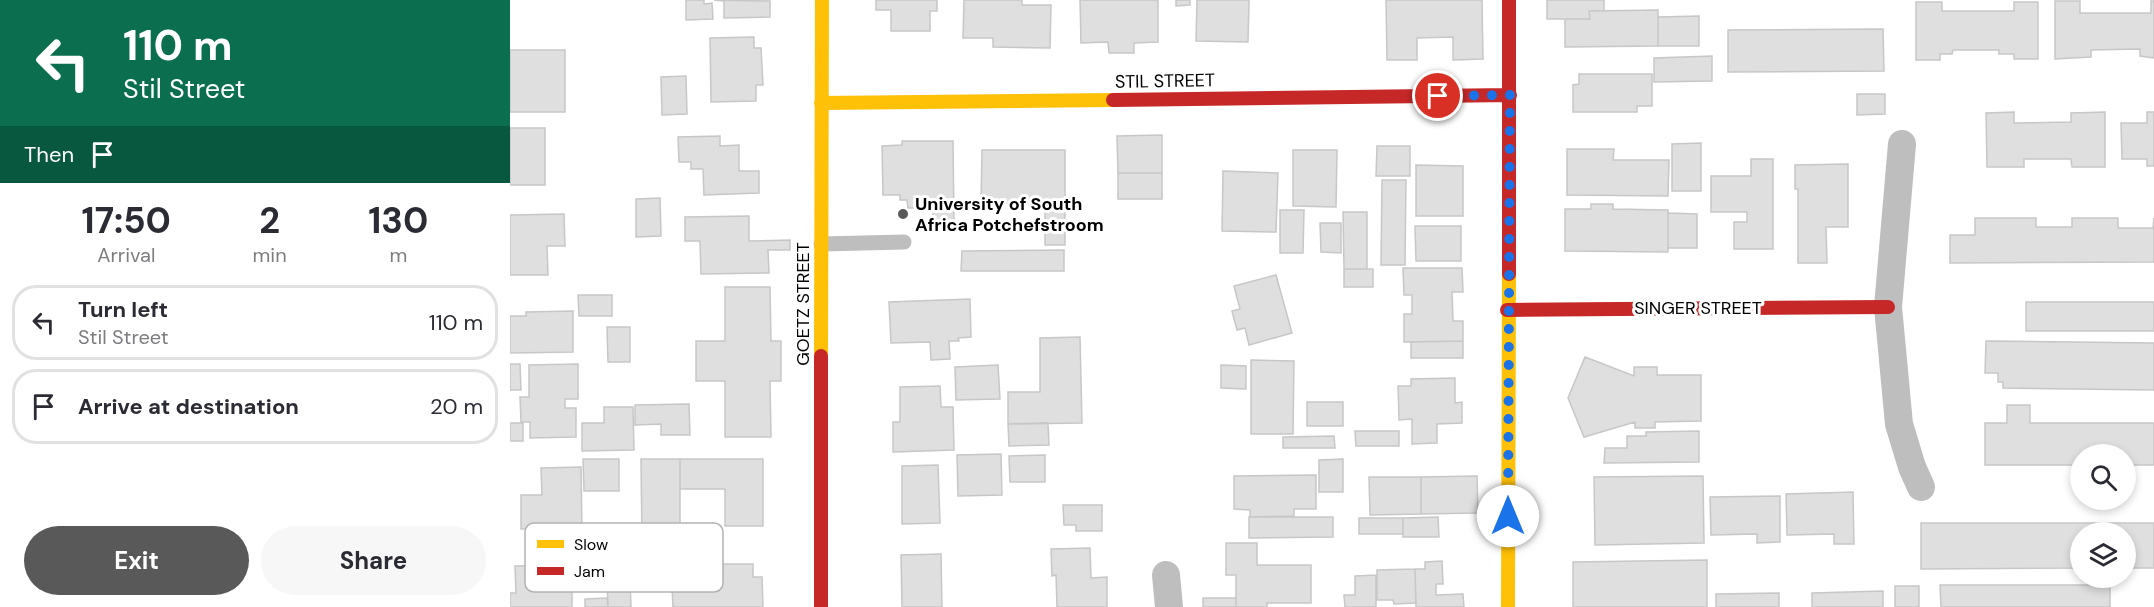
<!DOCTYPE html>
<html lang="en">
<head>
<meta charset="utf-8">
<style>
	:root { --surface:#fff; --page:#f7f7f7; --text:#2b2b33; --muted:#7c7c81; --line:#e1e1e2; --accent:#595959 }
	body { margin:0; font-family:"DM Sans",sans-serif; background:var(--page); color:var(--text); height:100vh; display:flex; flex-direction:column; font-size:22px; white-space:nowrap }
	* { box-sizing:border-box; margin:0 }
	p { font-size:20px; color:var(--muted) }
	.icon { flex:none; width:33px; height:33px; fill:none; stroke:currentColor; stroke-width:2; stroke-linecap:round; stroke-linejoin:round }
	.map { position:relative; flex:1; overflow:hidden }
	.panel { display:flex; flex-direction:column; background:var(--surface); width:510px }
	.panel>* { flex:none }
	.hud { background:#0b6e4f; color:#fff; overflow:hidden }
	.fabs { position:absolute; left:1560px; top:444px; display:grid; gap:12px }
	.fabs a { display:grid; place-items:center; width:66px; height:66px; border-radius:50%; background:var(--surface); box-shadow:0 3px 9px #0003; font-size:30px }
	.pin { position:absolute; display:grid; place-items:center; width:51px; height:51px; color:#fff; margin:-26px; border:3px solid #fff; border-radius:50%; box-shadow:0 2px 6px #0007 }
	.me { position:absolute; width:66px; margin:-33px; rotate:0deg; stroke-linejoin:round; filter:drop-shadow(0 0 4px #0008) }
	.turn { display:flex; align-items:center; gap:21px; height:126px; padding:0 24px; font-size:27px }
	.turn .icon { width:78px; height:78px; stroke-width:2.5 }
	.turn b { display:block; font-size:42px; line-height:51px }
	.then { display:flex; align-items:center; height:57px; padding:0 24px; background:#0003; gap:12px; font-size:22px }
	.eta { display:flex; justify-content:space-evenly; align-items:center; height:102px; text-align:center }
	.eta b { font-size:36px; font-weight:700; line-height:42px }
	.cta { display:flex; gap:12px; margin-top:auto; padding:12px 24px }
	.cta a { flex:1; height:69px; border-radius:36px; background:var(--accent); color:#fff; font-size:24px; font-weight:700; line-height:69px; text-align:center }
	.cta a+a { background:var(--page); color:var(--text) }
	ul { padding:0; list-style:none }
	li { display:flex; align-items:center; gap:18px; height:75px; margin:0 12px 9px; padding:0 12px; border:3px solid var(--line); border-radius:24px }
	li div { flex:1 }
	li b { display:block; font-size:22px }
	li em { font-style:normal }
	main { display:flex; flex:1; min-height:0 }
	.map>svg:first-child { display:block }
</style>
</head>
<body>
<main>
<section class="panel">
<div class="hud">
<div class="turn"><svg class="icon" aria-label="left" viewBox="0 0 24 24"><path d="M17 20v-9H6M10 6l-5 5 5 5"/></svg><div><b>110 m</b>Stil Street</div></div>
<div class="then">Then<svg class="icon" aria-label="arrive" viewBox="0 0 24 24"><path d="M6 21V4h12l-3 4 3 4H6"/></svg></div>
</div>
<div class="eta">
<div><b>17:50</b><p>Arrival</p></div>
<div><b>2</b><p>min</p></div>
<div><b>130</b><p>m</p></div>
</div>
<ul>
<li><svg class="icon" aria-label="left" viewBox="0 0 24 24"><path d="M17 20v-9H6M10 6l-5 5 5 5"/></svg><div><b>Turn left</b><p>Stil Street</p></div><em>110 m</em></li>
<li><svg class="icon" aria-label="arrive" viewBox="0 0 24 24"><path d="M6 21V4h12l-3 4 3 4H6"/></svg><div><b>Arrive at destination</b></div><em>20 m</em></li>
</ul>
<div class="cta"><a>Exit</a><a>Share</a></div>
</section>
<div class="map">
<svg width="1644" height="607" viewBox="0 0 1644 607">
	<rect width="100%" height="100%" fill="#fff"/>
	<path fill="#dfdfdf" stroke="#c7c7c7" stroke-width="1.5" d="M176 0H194V4L202 3 203 19 176 20Z
		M204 0 260 1V17L214 18V1Z
		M366 0H427V11H420V31H381V10H366Z
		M454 0H512V5H541L540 48 483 47V38H453Z
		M570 0H648V42L624 43V53H599L598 42 571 43Z
		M666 0H680V5L666 6Z
		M687 0H739L738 42 686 41Z
		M876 0H972L973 59 943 60V37L907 38V60H877Z
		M1037 0H1094V11H1079L1080 19H1037Z
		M1545 1H1570V13H1641V1H1644V58L1630 56V49L1581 50V57L1545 59Z
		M1406 2H1432V11H1504V2H1528V59H1504V54H1489V50H1443L1442 54H1430V60H1406Z
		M1148 10V46L1055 47V19H1080L1079 11Z
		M1189 16V46H1148V17Z
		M1373 29 1374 71 1218 72V30Z
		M244 37V48H251L253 85H246V101L201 102 200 38Z
		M0 50H55V112H0Z
		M1202 56V81L1144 82V58Z
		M1069 74H1142V106H1127V112H1063V85L1069 84Z
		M176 76 177 114 152 115 151 77Z
		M1347 94H1375V114L1347 115Z
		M1504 112V123L1561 122V113L1595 112V167H1562L1561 159H1514V167H1477L1476 113Z
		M1637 112H1644V166H1637V159H1612L1611 123H1637Z
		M0 128H35V185H0Z
		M652 135V173H608L607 136Z
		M210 136V146L229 145V171H249V193L194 195 193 169H181V162H169L168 137Z
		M392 141H443L444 223H423V208H398L397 200H390V195H373L372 146 392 145Z
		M1191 143V191H1162V144Z
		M867 146H900V176H866Z
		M1057 149H1104L1103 160H1159L1158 196 1057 195Z
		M472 150H555V203H471Z
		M783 150H827L826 207 783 206Z
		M1241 159H1263V249H1224V222H1237V212H1201V176H1241Z
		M1338 164V227H1316L1317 263H1288V189H1285V165Z
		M906 165 953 166V216H906Z
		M713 171 768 173 766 232 712 231Z
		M608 173H652V199H608Z
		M872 180H896L895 265H871Z
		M150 198 151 236 126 237V199Z
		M535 203H555V245H535Z
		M1081 204H1103V209L1158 210V252L1055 251V209H1081Z
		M770 210H794L793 253H770Z
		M833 212H857V269H834Z
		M1158 213 1187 214V248H1158Z
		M54 214 55 246H37L38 275H0V215Z
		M239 216V241L280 240V250H258L259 273 191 274 190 241H175V217Z
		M1465 218H1526V227H1562V218H1608V228H1643L1644 218V262L1440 263V235H1465Z
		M810 223H831V253L811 252Z
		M905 226H951V261H906Z
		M554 250V271H451L452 251Z
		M893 268H952L953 292H942L943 321H953V341L894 342V314H902V295H894Z
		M834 269H863V287H834Z
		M766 275 782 333 739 345 735 328 727 330 722 311 730 309 724 286Z
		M215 287H260L261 341H271V381H260L261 437H215V381H186V341H215Z
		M68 295H102V316H69Z
		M460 299 461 337 448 338 449 341H439L440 359 421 360 420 342 381 343 379 302Z
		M1516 302H1644V331H1516Z
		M63 311V352L0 353V316H16V312Z
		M97 327H120V362H98Z
		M570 337 572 423 498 424V392H530V338Z
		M953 341V358H901V342Z
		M1476 341 1644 343V390L1493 388V382H1488V373H1475Z
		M1075 357 1124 376V367H1147V375H1191V421L1145 422V428H1125V422L1074 437 1058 398Z
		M741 360 784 361 783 434H741Z
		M0 364H10L11 390H0Z
		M68 364V399H55V408H66V437L20 438V422H11L10 397H19V365Z
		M488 365 490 399 446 400 445 367Z
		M711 365 736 366V389L711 388Z
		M945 378V403L952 402V423L927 424V443L902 444V419L889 420 888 386H901V379Z
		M430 386 431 407H443L444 450 383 452V422H390V387Z
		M797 402H833V426H797Z
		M179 404 180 435H151V424L125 425V405Z
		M1497 405H1520V423H1644V465H1616V454H1570V465H1475V423H1497Z
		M94 407H123L124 450 72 451V423H94Z
		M0 423H13V441H0Z
		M538 423 539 445 499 446 498 424Z
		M845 431H889V446H846Z
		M1189 431V462L1094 463 1095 448H1117V436H1136V432Z
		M824 436 825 448H773V437Z
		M491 454 492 495 448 496 447 455Z
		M535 455V482H500L499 456Z
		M73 459H109V491H74Z
		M131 459H170V540H132Z
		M170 459H253V526H215V489H170Z
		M833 459V492H809V460Z
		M428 465 430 523 392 524V466Z
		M71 467 72 528 11 529V495H32L31 468Z
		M806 475V509H784V516L740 517V510L724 509V476Z
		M967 476 968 513 911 514V477Z
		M1193 476 1194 543 1085 545 1084 477Z
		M859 477H911V514L860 515Z
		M1343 492 1344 544H1324V534L1277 535 1276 494Z
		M1270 496V542L1247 543V534L1201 535 1200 497Z
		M553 505H592V531H566V525H554Z
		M739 517H823V537L739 538Z
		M928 517 929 537H893V518Z
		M849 518H893V534H849Z
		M1411 523H1644V568H1616V532H1570V568L1411 569Z
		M716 543H747V565H801V603H757V607H726V575H716Z
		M580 548 581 578 597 577V607H547L546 575 542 576 541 549Z
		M209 550V564H243V577H252L253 607H163L162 586H140V551Z
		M431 554 432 607H392L391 555Z
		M1197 560V607H1063V562Z
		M932 561 933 584H926V595L953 594 954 607H906L905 569H915V562Z
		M62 565V607H0V593H6L5 566Z
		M905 569 906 603 884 604 883 600H867V570Z
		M866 575V607H835L834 595H845V576Z
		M120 580 121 607H98L97 581Z
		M1430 585H1600V607H1431Z
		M1385 586H1409V607H1385Z
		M1373 591V607H1302V593Z
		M1269 593V607H1206V594Z
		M97 598 98 607H75V599Z
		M693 598H726V607H693Z"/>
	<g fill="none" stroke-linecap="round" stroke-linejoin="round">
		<path stroke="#bebebe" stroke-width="15" d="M311 244 394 242"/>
		<path stroke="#bebebe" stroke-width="28" d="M1392 144 1378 307 1389 424 1402 467 1411 487
			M656 575 659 607"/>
		<path stroke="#ffc107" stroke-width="14" d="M311 103 603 100
			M311 356 312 0
			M998 607 999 274"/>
		<path stroke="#c62828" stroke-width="14" d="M603 100 1000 95
			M999 274V0
			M997 310 1378 307
			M311 607V356"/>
	</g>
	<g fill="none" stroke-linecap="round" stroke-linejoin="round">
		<path stroke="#1a73e8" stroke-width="10" stroke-dasharray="0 18" d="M928 96 1000 95 998 516"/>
	</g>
	<circle fill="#595959" stroke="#fff" stroke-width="2" cx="393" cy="214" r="6"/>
	<g text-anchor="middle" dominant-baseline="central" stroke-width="6" stroke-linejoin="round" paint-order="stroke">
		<g font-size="18" fill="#000" stroke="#fff">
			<text transform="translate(655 81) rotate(-1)">STIL STREET</text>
			<text transform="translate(293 304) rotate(-90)">GOETZ STREET</text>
			<text x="1188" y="308">SINGER STREET</text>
		</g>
		<g font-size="18" font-weight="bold" fill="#000" stroke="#fff" text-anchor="start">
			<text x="405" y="204">University of South<tspan x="405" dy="21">Africa Potchefstroom</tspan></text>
		</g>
	</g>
	<rect x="15" y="523" width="198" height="69" rx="9" fill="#fff" stroke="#b2b2b2" stroke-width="1.5"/>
	<rect x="27" y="540" width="27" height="8" fill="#ffc107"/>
	<rect x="27" y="567" width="27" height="8" fill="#c62828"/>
	<g font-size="16" fill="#000">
		<text x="64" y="550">Slow</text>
		<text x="64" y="577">Jam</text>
	</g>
</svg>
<div class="fabs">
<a><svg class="icon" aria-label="search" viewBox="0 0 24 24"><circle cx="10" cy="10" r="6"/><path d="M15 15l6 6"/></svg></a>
<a><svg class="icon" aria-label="layers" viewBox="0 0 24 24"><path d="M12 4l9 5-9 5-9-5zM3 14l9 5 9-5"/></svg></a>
</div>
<div class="pin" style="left:928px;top:96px;background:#d93025"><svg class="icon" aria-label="arrive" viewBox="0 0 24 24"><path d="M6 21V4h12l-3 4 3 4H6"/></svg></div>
<svg class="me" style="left:998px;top:516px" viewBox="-20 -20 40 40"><circle r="19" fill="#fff"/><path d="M0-13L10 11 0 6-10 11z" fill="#1a73e8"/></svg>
</div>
</main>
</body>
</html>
